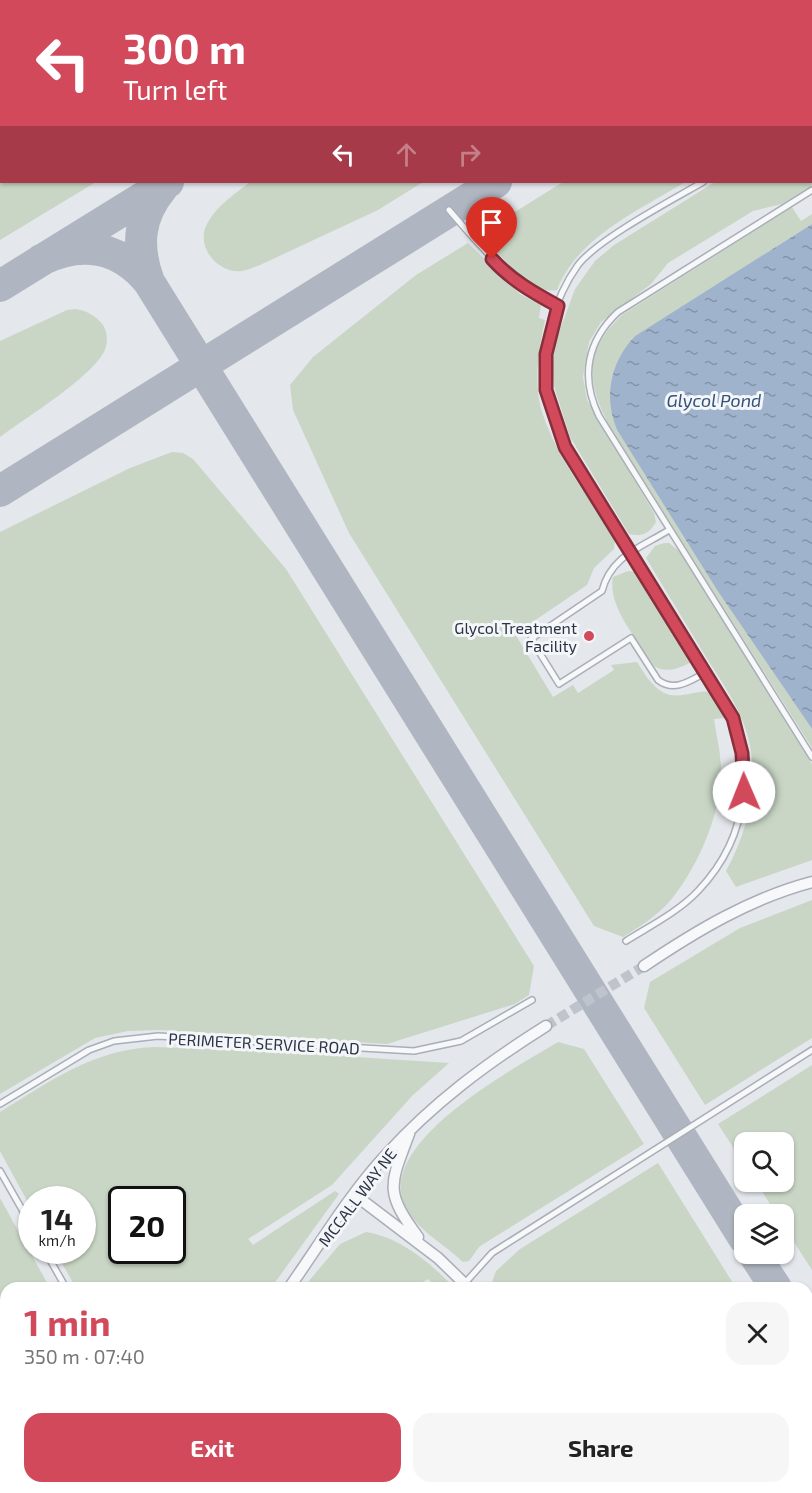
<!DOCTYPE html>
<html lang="en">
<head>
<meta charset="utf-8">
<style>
	:root { --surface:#fff; --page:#f6f6f6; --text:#222; --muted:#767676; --accent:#d1495b }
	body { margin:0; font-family:"Exo 2",sans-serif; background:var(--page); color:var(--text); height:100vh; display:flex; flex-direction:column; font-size:22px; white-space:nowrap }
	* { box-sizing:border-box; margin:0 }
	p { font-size:20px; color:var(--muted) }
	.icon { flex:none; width:33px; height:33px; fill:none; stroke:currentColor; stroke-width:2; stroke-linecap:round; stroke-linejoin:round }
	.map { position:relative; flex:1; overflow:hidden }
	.details { position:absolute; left:0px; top:1282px; width:813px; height:212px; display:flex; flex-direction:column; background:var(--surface); border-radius:18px 18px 0 0; box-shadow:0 2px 4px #0004 }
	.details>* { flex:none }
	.banner { position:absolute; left:0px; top:0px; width:813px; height:183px; box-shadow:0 2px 4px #0004; background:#d1495b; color:#fff; overflow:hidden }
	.buttons { position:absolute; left:734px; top:1132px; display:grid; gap:12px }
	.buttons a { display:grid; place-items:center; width:60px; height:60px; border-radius:12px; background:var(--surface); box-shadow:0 2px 4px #0004; font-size:30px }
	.speed { position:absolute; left:18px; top:1186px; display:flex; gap:12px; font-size:30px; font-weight:700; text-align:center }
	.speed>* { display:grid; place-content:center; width:78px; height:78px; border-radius:50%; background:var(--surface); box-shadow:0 2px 4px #0004; line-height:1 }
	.speed small { font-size:15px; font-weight:400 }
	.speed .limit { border:3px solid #111; border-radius:9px; background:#fff; color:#111 }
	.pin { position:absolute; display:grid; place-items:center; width:51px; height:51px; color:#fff; margin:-62px -26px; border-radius:50% 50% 50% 0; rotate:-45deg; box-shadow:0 0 6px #0007 }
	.pin .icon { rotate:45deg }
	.me { position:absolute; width:66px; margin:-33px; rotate:359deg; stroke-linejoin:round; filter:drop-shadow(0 0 4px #0008) }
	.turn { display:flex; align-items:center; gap:21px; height:126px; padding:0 24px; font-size:27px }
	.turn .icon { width:78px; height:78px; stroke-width:2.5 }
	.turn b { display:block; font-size:42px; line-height:51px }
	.lanes { display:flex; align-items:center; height:57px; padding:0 24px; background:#0003; justify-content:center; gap:30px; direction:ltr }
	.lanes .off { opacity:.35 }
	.round { display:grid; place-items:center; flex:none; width:63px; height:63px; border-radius:18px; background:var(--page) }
	.overview { display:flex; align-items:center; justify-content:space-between; height:102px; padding:0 24px }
	h1 { font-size:36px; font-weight:700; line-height:45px; color:var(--accent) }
	.primary-button { display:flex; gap:12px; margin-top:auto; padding:12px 24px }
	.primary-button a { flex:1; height:69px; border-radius:18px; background:var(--accent); color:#fff; font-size:24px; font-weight:700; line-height:69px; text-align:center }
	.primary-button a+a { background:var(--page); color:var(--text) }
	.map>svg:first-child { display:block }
</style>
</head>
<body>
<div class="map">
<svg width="812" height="1493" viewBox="0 0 812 1493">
	<defs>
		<pattern id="water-ripples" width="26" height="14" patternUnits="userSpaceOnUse" patternTransform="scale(1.5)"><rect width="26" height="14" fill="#9fb4cc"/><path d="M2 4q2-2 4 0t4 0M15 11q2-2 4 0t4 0" fill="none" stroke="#8293a7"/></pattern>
	</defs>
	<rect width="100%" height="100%" fill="#e4e7ec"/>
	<path fill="#c9d6c5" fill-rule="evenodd" d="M0 0H387L2 2V182H96L0 240Z
		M812 121V185L782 204 753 211 668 263 651 284 601 322 589 342 583 377 587 400 654 513 656 522C649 534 642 537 629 534L570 437 554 386 552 362 555 343 575 289 595 261 614 245 715 182H812Z
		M250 182H423L378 210 260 265C254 267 248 270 242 271 218 274 195 247 207 224 216 206 235 194 250 182Z
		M563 182H685C640 210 577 237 557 290 530 296 496 251 481 233Z
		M792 207 801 221 812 214V224L635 336C610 362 603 397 617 430L717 590 812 729V748L611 429C587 384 582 353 622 315Z
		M468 243 520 294 541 305 539 318 545 320C539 349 533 383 542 412 556 457 590 499 615 539L614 549 594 568 587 585 515 634 553 697 573 685 578 693 614 670 611 665 637 662C648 679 659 699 682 695 692 694 700 690 711 692L724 718 714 719C716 734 720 749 721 765 723 810 699 866 670 901 657 916 639 927 623 937L594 926 349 533 293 410 290 385 313 357 416 275Z
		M76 309C87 311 96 316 103 325 108 333 108 344 104 352 89 379 27 417 0 437V341L67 310Z
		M172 452 183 453 193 459 286 569 534 966 529 995 515 1004 387 1044 160 1030 128 1031 95 1038 0 1094V532L130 468Z
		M664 543H669L679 551 812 764V860L736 887 726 871C752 824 763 768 741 717 732 696 718 676 706 657 686 624 666 591 646 558L655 546Z
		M628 571 636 572 692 662C678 668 668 674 654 666 639 641 607 607 613 577Z
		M812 900V1038L705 1105 644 1008 650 982 740 928Z
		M558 1042 584 1049 644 1144 493 1238 479 1247 469 1261 463 1262C444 1244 415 1229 404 1204 378 1141 515 1068 558 1042Z
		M154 1047 246 1050 449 1063 412 1096 332 1185 248 1239 253 1245 335 1191 339 1194 271 1288H76L55 1251H82V1200H32L31 1208 0 1151V1112C49 1082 94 1049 154 1047ZM122 1200H172V1251H122Z
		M812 1065V1270L783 1225V1215H777L756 1182H783V1143H744V1164L718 1124Z
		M658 1163 736 1288H490L496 1271 520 1249Z
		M0 1198 50 1288H6V1363L0 1365Z
		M366 1232C402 1238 430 1263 455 1288H437L428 1279 413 1288H303L340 1244Z
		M807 1404 812 1412V1493H783L780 1488H807Z
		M143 1488H294L286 1493H135Z
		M525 1488H731L723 1493H525Z"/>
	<path fill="url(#water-ripples)" d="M812 224V729L717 590 617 430C603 397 610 362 635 336Z"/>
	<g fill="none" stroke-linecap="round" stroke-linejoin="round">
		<path stroke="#b0b6c1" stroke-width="32" d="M648 0 649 2
			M455 2 458 0
			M789 2 792 0
			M41 260C81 240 120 246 149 282L744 1238
			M149 282C136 247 138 217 162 188
			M0 286 168 182
			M0 491 496 182
			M754 1254 776 1288
			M807 1338 812 1345"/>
		<path stroke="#bfc3cb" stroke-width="10" stroke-dasharray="10 5" stroke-linecap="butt" d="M546 1026 644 966"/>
		<defs>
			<path id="service" d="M812 190 618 312C587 341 580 377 599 416L812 757
				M449 210C485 252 509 280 558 306
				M669 530C640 548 611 556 602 591L531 639 559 684 631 638 658 680C675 693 691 680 707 672
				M626 941C650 926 678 912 698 891 752 834 756 761 720 694 687 638 652 583 617 528 589 485 556 442 546 391 538 351 555 297 578 265 598 239 672 200 703 182
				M0 1104 89 1050 114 1041 158 1036 414 1051 461 1041 532 1000
				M0 1171 32 1227
				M45 1251 66 1288
				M465 1283 492 1253 812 1050
				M0 1375 6 1372
				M417 1488 420 1493
				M340 1493 348 1488"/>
			<path id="minor" d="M644 966C696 931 751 898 812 882
				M409 1134C390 1185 384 1191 418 1237
				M355 1195 438 1258 469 1288
				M289 1288C320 1244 349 1195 386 1155 433 1103 487 1063 546 1026
				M512 1488V1493
				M106 1493 113 1488"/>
		</defs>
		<use href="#service" stroke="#a9aeb7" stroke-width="8"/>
		<use href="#minor" stroke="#a9aeb7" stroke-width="13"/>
		<use href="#service" stroke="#f7f8fa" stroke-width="5"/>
		<use href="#minor" stroke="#f7f8fa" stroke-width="10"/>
	</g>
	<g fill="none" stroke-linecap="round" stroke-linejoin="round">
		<defs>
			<path id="route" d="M492 259C511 280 534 293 558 306L546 354V390L565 447 733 718 742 753 744 792"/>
		</defs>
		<use href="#route" stroke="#882f3b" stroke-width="15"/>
		<use href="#route" stroke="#d1495b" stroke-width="10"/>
	</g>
	<circle fill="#d1495b" stroke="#f4f6f9" stroke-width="2" cx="589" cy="636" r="6"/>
	<g text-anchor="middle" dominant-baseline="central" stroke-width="6" stroke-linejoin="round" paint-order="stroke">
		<g font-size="16" fill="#2b3445" stroke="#f4f6f9" text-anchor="end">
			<text x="577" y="627">Glycol Treatment<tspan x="577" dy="18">Facility</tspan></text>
		</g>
		<g font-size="16" fill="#2b3445" stroke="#f4f6f9">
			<text transform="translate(264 1043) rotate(3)">PERIMETER SERVICE ROAD</text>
			<text transform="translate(357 1197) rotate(-53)">MCCALL WAY NE</text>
		</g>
		<g font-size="18" font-style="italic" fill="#34527a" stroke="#f4f6f9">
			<text x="714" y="400">Glycol Pond</text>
		</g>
	</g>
</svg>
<div class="buttons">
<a><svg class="icon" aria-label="search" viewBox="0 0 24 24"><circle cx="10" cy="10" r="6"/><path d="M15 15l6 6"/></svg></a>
<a><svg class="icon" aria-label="layers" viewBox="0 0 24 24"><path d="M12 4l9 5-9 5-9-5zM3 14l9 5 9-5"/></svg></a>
</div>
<div class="speed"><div>14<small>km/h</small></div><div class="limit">20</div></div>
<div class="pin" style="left:492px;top:259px;background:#d93025"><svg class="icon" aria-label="arrive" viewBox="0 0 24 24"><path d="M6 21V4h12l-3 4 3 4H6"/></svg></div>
<svg class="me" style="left:744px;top:792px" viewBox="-20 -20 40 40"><circle r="19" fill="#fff"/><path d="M0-13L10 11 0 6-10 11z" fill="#d1495b"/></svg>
<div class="banner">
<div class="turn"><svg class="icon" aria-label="left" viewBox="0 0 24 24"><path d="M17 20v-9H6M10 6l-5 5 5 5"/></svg><div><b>300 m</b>Turn left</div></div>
<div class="lanes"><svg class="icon" aria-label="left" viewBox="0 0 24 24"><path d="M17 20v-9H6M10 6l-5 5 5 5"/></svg><svg class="icon off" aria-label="ahead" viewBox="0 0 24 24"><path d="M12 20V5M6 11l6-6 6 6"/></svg><svg class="icon off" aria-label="right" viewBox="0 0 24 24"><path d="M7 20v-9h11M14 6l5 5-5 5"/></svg></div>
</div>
<section class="details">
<div class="overview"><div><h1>1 min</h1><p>350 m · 07:40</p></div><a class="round"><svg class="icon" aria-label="close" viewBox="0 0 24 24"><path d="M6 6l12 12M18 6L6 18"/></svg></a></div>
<div class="primary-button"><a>Exit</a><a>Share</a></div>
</section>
</div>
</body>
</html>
